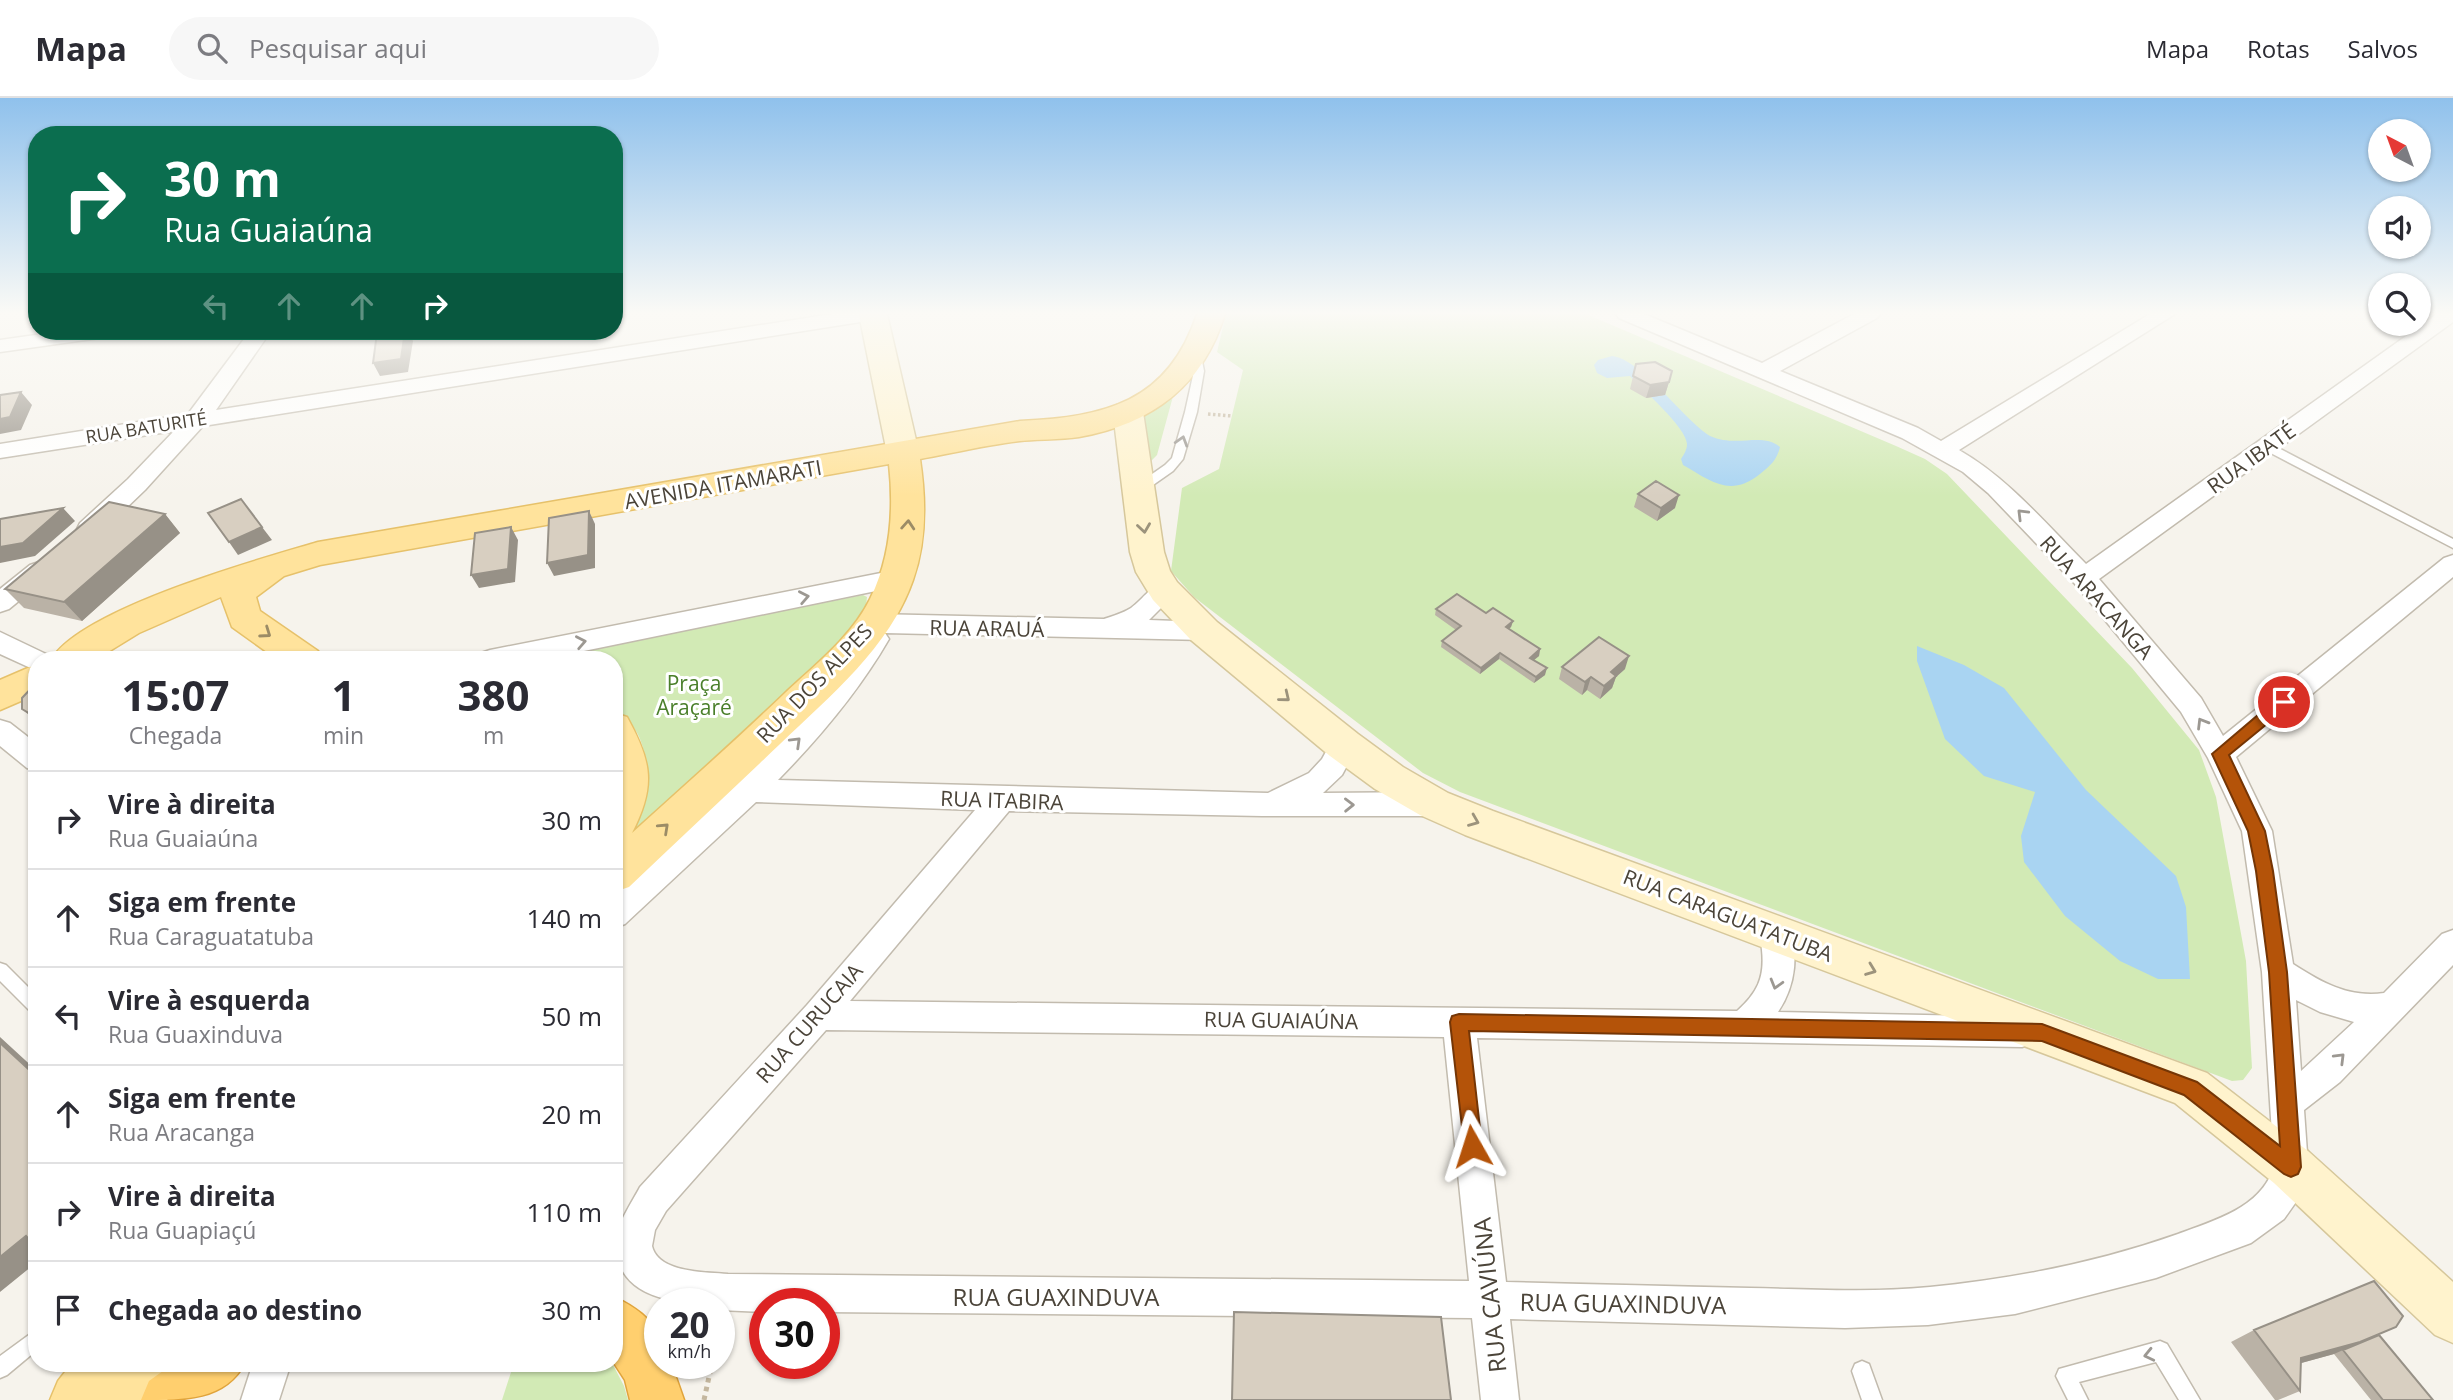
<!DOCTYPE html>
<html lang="pt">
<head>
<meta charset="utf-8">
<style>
	:root { --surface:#fff; --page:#f7f7f7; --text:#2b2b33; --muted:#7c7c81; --line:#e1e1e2 }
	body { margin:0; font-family:"Open Sans",sans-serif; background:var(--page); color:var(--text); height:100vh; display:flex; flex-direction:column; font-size:26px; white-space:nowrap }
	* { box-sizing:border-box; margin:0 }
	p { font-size:23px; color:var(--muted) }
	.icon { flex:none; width:38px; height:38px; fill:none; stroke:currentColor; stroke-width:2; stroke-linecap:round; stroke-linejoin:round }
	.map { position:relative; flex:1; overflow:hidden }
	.side { position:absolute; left:28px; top:553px; width:595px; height:721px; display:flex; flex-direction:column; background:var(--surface); border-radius:28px; box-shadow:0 2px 5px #0004 }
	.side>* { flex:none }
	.banner { position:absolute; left:28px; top:28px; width:595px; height:214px; border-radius:28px; box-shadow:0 2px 5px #0004; background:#0b6e4f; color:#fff; overflow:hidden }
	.needle { width:46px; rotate:319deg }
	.fabs { position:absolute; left:2368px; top:21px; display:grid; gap:14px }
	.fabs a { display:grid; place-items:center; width:63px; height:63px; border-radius:50%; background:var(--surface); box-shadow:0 2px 5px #0004; font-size:35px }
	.speed { position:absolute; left:644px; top:1190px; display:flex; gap:14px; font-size:35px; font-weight:700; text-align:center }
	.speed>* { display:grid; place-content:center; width:91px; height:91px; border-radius:50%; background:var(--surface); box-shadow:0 2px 5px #0004; line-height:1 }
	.speed small { font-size:18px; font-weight:400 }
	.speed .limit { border:10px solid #d22; background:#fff; color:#111 }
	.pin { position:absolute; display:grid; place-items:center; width:60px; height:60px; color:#fff; margin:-30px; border:4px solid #fff; border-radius:50%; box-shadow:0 2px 7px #0007 }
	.me { position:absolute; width:77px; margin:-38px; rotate:354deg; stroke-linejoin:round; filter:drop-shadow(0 0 5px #0008) }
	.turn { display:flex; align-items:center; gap:24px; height:147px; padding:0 21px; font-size:32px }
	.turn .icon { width:91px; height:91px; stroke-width:2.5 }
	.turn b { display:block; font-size:49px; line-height:60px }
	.lanes { display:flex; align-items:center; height:66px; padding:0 21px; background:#0003; justify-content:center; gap:35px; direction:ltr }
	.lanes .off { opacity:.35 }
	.eta { display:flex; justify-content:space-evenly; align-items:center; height:119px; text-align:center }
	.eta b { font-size:42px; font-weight:700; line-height:49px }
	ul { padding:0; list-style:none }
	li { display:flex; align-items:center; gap:21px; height:98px; padding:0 21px; border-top:2px solid var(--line) }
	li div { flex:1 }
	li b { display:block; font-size:26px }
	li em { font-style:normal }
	header { display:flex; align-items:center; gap:42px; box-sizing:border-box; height:98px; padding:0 35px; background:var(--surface); border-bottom:2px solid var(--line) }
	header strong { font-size:33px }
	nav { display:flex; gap:38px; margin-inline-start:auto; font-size:24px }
	.search { width:490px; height:63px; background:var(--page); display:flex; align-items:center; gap:18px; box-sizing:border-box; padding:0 24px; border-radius:38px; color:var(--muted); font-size:26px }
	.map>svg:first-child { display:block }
</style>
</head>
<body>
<header>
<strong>Mapa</strong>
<div class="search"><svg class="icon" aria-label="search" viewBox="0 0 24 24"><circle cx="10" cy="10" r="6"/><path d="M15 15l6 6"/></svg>Pesquisar aqui</div>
<nav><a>Mapa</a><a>Rotas</a><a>Salvos</a></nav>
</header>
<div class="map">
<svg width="2453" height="1302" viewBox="0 0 2453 1302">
	<rect width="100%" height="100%" fill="#f6f3ec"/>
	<path fill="#d2eab5" d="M1226 216H1586L1896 348 1925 361 1947 376 2132 570 2199 652 2216 699 2246 863 2252 970 2243 982 2232 983 1460 694 1423 675 1194 499 1171 473 1182 390 1219 371 1243 272 1217 254Z
		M1175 291 1157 357 1151 363 1143 316Z
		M863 497 867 499 866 508 829 560 614 753C646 712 665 644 614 610V562H529Z
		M514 1265H612L624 1288 628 1302H502Z"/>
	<path fill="#a9d4f2" d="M1612 258C1641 261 1683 321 1710 338 1737 350 1762 334 1780 349 1777 362 1770 368 1760 376 1730 400 1711 383 1683 367L1681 361C1684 356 1687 352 1687 346 1686 329 1643 292 1630 278L1607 280 1597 275 1594 267 1598 262Z
		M1917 548 1964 567 2004 590 2086 692 2176 778 2186 809 2190 881H2158L2120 863 2065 818 2024 764 2021 738 2035 694 1984 678 1945 641 1917 563Z"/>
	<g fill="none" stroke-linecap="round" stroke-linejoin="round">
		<defs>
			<path id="lane" d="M1196 255 1201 258 1204 273 1197 314 1183 361 1173 373 1143 394H1135V388L1165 367 1172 360 1185 314 1194 273 1191 258Z
				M2267 344 2453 441V450L2263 351V345Z
				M0 865 6 867 37 898V916L31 914 0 883Z
				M37 1231V1252L7 1277 0 1280V1258Z
				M2160 1243 2167 1246 2200 1302H2179L2156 1264 2079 1284 2088 1302H2068L2056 1278 2059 1271Z
				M1862 1263 1869 1266 1882 1302H1862L1852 1273 1855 1266Z"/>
			<path id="street" d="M832 216H883L880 220 873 222 203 328 145 392 98 437 89 439 80 437 77 431 80 425 128 381 174 333 0 360V346L188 316 250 233H271L216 312Z
				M1616 216H1644L1762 265 1854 216H1880L1877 220 1780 273 1918 330 1941 343 2150 216H2175L1959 352C2008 380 2046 426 2086 466L2437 216H2453V224L2099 481 2201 600 2223 638 2444 460 2453 457V479L2236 659 2272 733 2293 866C2321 884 2348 900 2384 895L2442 836 2453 832V867L2340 984 2304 1012 2308 1069 2296 1104 2284 1121 2251 1145 2156 1180 2015 1216 1928 1227 1845 1230 1510 1221 1519 1302H1481L1472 1220 824 1214V1206H765V1214L719 1212V1206C679 1206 619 1202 616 1149 615 1128 631 1106 640 1089L807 907 975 712 756 704 625 826 614 830V798C706 715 796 637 867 534L870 533 865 532 861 525 865 518 874 516 1104 521C1113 518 1123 515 1131 510 1146 499 1154 481 1174 487L1178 493 1149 522 1204 524 1213 526 1217 533 1213 540 1204 542 885 535 889 541C859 593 820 639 778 682L1268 695 1309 675 1322 661 1334 639 1344 636 1354 639 1358 647 1342 677 1323 695 1434 694 1444 698 1448 706 1444 714 1434 718H1262L1009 713 850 903 1737 913C1757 895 1765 880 1762 852 1761 841 1759 835 1764 825L1775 821 1786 825C1800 854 1796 887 1778 914L2022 919 2034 923 2038 934 2034 945 2022 949 1477 940 1506 1184C1587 1186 1668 1188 1750 1190 1809 1191 1870 1195 1930 1189 2013 1181 2099 1164 2178 1136 2215 1122 2261 1110 2274 1069L2262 874 2242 733 2208 660 2181 614 2075 486 1988 395 1963 374 1902 340 1619 220ZM2296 902 2320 914 2354 924 2301 973ZM826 932 1444 939 1469 1183 728 1176C706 1174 658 1175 652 1148L655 1132 666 1113Z
				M64 233H118L114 237 107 239 0 254V242Z
				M39 464 48 467 52 473 48 479 9 511 0 514V491L30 467Z
				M896 472 905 475 909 481 905 487 540 562H477L481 555 490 552Z
				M0 534 46 556 50 562H37V573L0 556Z
				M0 622 10 625 37 646V673L27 670 0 648Z
				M253 1265H291L279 1302H241Z"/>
			<path id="secondary" d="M859 216H887L919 355 914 362 903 365 892 362 887 355Z
				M1128 304 1139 307 1143 314 1164 454 1170 473 1177 484 1217 524 1358 636 1403 669 1448 695 1493 713 2207 975 2308 1053 2453 1184V1245L2435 1237 2274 1085 2175 1005 1465 737 1420 717 1375 691 1330 658 1191 542 1153 502 1136 474 1130 454 1113 314 1117 307Z"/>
			<path id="primary" d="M1197 216H1225C1203 288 1152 326 1079 339 1059 342 1039 341 1020 343 986 347 953 355 920 361 926 401 927 443 913 482 890 549 830 598 780 646 730 694 679 741 629 789L614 794V751L621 745 614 747V615L627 619C652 664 656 688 632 735 683 689 735 643 785 595 815 567 852 538 870 501 891 459 894 412 889 366L320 467 284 478 256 499 260 513 318 553 323 562H278L232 529 221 499 139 535 95 562H51C80 511 260 461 318 444L1020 323C1104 319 1168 305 1197 216Z
				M37 566V596L0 612V582Z
				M72 1265H188L181 1284 167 1302H50L58 1283Z"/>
			<path id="highway" d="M614 1199C632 1207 655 1222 660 1242 661 1249 660 1258 660 1265H671L684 1302H630L625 1282 614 1265Z
				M174 1265H245C225 1302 186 1302 141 1302L149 1283Z"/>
		</defs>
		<use href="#lane" stroke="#c2bbae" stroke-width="3"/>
		<use href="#street" stroke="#c2bbae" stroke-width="3"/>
		<use href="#secondary" stroke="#d6c79b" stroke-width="3"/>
		<use href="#primary" stroke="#e6c16a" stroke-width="3"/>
		<use href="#highway" stroke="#e0a43c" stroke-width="3"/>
		<path stroke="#c4b79f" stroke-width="3.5" stroke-dasharray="2.5 2.5" stroke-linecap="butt" d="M1208 316 1232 318"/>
		<path stroke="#c4b79f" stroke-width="5" stroke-dasharray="4.5 4.5" stroke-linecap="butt" d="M719 1235 722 1223
			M704 1302 712 1265"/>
		<use href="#lane" fill="#fff" fill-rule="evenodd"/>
		<use href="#street" fill="#fff" fill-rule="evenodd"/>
		<use href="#secondary" fill="#fff3cd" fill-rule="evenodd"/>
		<use href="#primary" fill="#ffe39c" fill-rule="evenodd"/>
		<use href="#highway" fill="#ffcf6e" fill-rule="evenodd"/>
	</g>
	<path fill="#bab2a6" d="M1636 266 1669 284 1665 297 1646 300 1630 291Z
		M1638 396 1675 410 1657 423 1634 409Z
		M165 416 180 435 82 523 24 510 5 491Z
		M1436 511 1486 515 1513 523 1511 529 1509 531 1540 551 1539 558 1534 562 1545 577 1534 585 1499 561 1480 576 1441 549 1442 543 1456 532 1435 517Z
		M1562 569 1625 571 1616 579 1612 590 1600 601 1587 592 1582 597 1559 581Z
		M37 584V624L22 611Z
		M2254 1232 2379 1237 2433 1302H2371L2334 1256 2301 1265 2300 1293 2278 1302H2275L2231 1244Z"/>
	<path fill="#979187" d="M405 233H407L413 243 408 274 380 278 373 265Z
		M1669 284 1665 297 1646 300 1650 287Z
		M21 294 32 307 21 332 0 336V321Z
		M1679 397 1675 410 1657 423 1661 410Z
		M63 410 75 423 35 458 0 465V449Z
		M589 413 595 426V470L554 478 547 465Z
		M165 416 180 435 82 523 64 504Z
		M262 429 272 442 238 457 229 444Z
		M511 429 518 442 515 484 479 490 471 477Z
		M1513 523 1511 529 1504 535 1506 529Z
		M1540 551 1539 558 1529 566 1530 560Z
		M1500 555 1499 561 1480 576 1481 570Z
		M1629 558 1625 571 1616 579 1612 590 1600 601 1604 588 1611 574Z
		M1547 570 1545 577 1534 585 1536 579Z
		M1591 579 1587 592 1582 597 1585 584Z
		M0 939 37 973V979L0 945Z
		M26 1138 37 1140V1164L0 1194V1159Z
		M2396 1229 2334 1256 2283 1270 2301 1260Z"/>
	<path fill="#d8cfc1" stroke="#979187" stroke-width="2" d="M391 233H405L401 261 373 265 377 235Z
		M1655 264 1672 273 1669 284 1650 287 1633 278 1636 266Z
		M21 294 10 319 0 321V297Z
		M1656 383 1679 397 1661 410 1638 396Z
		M241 401 262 429 229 444 208 415Z
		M109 404 165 416 64 504 5 491Z
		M63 410 23 445 0 449V421Z
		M589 413 588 457 547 465 549 420Z
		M511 429 508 471 471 477 475 435Z
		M1457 496 1486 515 1493 510 1513 523 1506 529 1540 551 1530 560 1547 570 1536 579 1500 555 1481 570 1442 543 1461 528 1436 511Z
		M1599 539 1629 558 1611 574 1616 578 1604 588 1591 579 1585 584 1562 569Z
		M37 584V620L22 611V600Z
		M0 945 37 979V1140L32 1145 26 1138 0 1159Z
		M2374 1183 2403 1218 2396 1229 2360 1244 2301 1260 2300 1293 2254 1232Z
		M1234 1214 1441 1219 1451 1302H1232Z
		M2379 1237 2433 1302H2383L2343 1252Z"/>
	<defs><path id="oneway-chevron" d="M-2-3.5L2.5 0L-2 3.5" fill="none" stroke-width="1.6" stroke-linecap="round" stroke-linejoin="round" transform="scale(1.75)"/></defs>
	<g stroke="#9c9892">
		<use href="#oneway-chevron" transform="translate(1182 343) rotate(-73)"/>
		<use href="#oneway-chevron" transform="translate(2022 416) rotate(-135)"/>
		<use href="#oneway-chevron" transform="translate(804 499) rotate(-11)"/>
		<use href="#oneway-chevron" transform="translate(581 544) rotate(-11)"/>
		<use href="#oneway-chevron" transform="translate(2202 625) rotate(-121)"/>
		<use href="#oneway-chevron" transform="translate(796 644) rotate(-44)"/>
		<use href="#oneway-chevron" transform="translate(1349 707) rotate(-1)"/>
		<use href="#oneway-chevron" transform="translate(1776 886) rotate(106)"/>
		<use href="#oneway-chevron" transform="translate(2340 960) rotate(-45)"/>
		<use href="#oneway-chevron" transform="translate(2149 1257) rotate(167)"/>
	</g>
	<g stroke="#9c8c66">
		<use href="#oneway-chevron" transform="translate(908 427) rotate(-86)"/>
		<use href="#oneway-chevron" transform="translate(266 535) rotate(35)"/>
		<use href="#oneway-chevron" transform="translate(664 730) rotate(-43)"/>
	</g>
	<g stroke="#9c937c">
		<use href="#oneway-chevron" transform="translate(1144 430) rotate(82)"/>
		<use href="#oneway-chevron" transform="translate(1285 599) rotate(39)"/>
		<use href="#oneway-chevron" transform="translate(1474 723) rotate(22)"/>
		<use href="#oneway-chevron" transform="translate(1871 872) rotate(21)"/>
	</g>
	<linearGradient id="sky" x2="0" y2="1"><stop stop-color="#8fc1ec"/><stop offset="0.54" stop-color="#fbfaf6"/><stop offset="1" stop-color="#fbfaf6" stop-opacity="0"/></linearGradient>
	<rect width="2453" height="398" fill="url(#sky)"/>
	<path fill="#b45309" stroke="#753606" stroke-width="2" d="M2284 598 2291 604 2289 608 2229 657 2265 733 2273 773 2287 874 2301 1069 2298 1076 2291 1079 2284 1076 2184 997 2042 943 1469 933 1482 1048 1479 1055 1472 1058 1465 1055 1450 924 1452 918 1459 916 2042 926 2197 984 2280 1048 2269 874 2256 773 2248 733 2212 656 2278 600Z"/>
	<g text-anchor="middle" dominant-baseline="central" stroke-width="6" stroke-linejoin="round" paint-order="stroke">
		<g font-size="18" fill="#4b4439" stroke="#fff">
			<text transform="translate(146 329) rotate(-9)">RUA BATURITÉ</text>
		</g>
		<g font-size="21" fill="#4b4439" stroke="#fff">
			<text transform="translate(2251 360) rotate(-36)">RUA IBATÉ</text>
			<text transform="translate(723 386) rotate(-10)">AVENIDA ITAMARATI</text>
			<text transform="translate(2097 499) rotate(48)">RUA ARACANGA</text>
			<text transform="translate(987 530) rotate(1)">RUA ARAUÁ</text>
			<text transform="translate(814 585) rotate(-46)">RUA DOS ALPES</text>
			<text transform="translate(1002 702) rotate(2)">RUA ITABIRA</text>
			<text transform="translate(1728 817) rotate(21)">RUA CARAGUATATUBA</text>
			<text transform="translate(1281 922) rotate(1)">RUA GUAIAÚNA</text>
			<text transform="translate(809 925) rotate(-49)">RUA CURUCAIA</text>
		</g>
		<g font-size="21" fill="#4a7f2a" stroke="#fff">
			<text x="694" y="585">Praça<tspan x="694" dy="24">Araçaré</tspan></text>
		</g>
		<g font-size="24" fill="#4b4439" stroke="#fff">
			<text transform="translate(1489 1197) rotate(-96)">RUA CAVIÚNA</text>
			<text x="1056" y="1198">RUA GUAXINDUVA</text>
			<text transform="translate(1623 1205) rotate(1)">RUA GUAXINDUVA</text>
		</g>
	</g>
</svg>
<div class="fabs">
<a><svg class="needle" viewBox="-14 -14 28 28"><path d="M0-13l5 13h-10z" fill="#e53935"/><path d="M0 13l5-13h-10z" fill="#7c7c81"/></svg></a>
<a><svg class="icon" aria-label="sound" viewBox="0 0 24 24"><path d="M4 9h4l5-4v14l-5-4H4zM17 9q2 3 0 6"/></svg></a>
<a><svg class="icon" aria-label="search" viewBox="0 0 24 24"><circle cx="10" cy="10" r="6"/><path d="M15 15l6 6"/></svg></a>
</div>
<div class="speed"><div>20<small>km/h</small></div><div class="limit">30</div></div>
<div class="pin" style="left:2284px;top:604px;background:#d93025"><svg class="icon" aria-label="arrive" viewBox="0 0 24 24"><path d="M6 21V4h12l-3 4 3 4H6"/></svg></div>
<svg class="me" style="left:1472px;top:1048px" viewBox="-20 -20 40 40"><path d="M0-17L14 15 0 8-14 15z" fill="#b45309" stroke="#fff" stroke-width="4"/></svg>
<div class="banner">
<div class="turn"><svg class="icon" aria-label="right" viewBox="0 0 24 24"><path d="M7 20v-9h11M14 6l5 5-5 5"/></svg><div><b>30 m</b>Rua Guaiaúna</div></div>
<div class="lanes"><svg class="icon off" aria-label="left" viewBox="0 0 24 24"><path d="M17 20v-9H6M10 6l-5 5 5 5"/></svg><svg class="icon off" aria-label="ahead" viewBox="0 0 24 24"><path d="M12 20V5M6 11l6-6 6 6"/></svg><svg class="icon off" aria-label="ahead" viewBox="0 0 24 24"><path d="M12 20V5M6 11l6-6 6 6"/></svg><svg class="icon" aria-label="right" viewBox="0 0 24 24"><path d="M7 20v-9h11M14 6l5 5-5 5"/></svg></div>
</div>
<section class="side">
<div class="eta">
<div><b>15:07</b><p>Chegada</p></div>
<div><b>1</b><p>min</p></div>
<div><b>380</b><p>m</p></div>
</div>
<ul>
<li><svg class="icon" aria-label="right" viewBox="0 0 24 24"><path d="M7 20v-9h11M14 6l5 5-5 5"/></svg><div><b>Vire à direita</b><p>Rua Guaiaúna</p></div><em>30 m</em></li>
<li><svg class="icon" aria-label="ahead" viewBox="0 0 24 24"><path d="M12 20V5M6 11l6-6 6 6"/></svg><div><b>Siga em frente</b><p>Rua Caraguatatuba</p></div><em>140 m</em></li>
<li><svg class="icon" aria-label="left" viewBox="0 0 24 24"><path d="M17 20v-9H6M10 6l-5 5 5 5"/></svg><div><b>Vire à esquerda</b><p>Rua Guaxinduva</p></div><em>50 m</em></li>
<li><svg class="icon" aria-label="ahead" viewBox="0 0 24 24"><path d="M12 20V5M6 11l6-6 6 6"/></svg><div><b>Siga em frente</b><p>Rua Aracanga</p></div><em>20 m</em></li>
<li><svg class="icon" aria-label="right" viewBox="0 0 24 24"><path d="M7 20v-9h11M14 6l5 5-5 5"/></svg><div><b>Vire à direita</b><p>Rua Guapiaçú</p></div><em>110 m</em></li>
<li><svg class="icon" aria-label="arrive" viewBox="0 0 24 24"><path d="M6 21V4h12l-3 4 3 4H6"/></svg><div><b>Chegada ao destino</b></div><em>30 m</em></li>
</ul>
</section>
</div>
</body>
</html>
